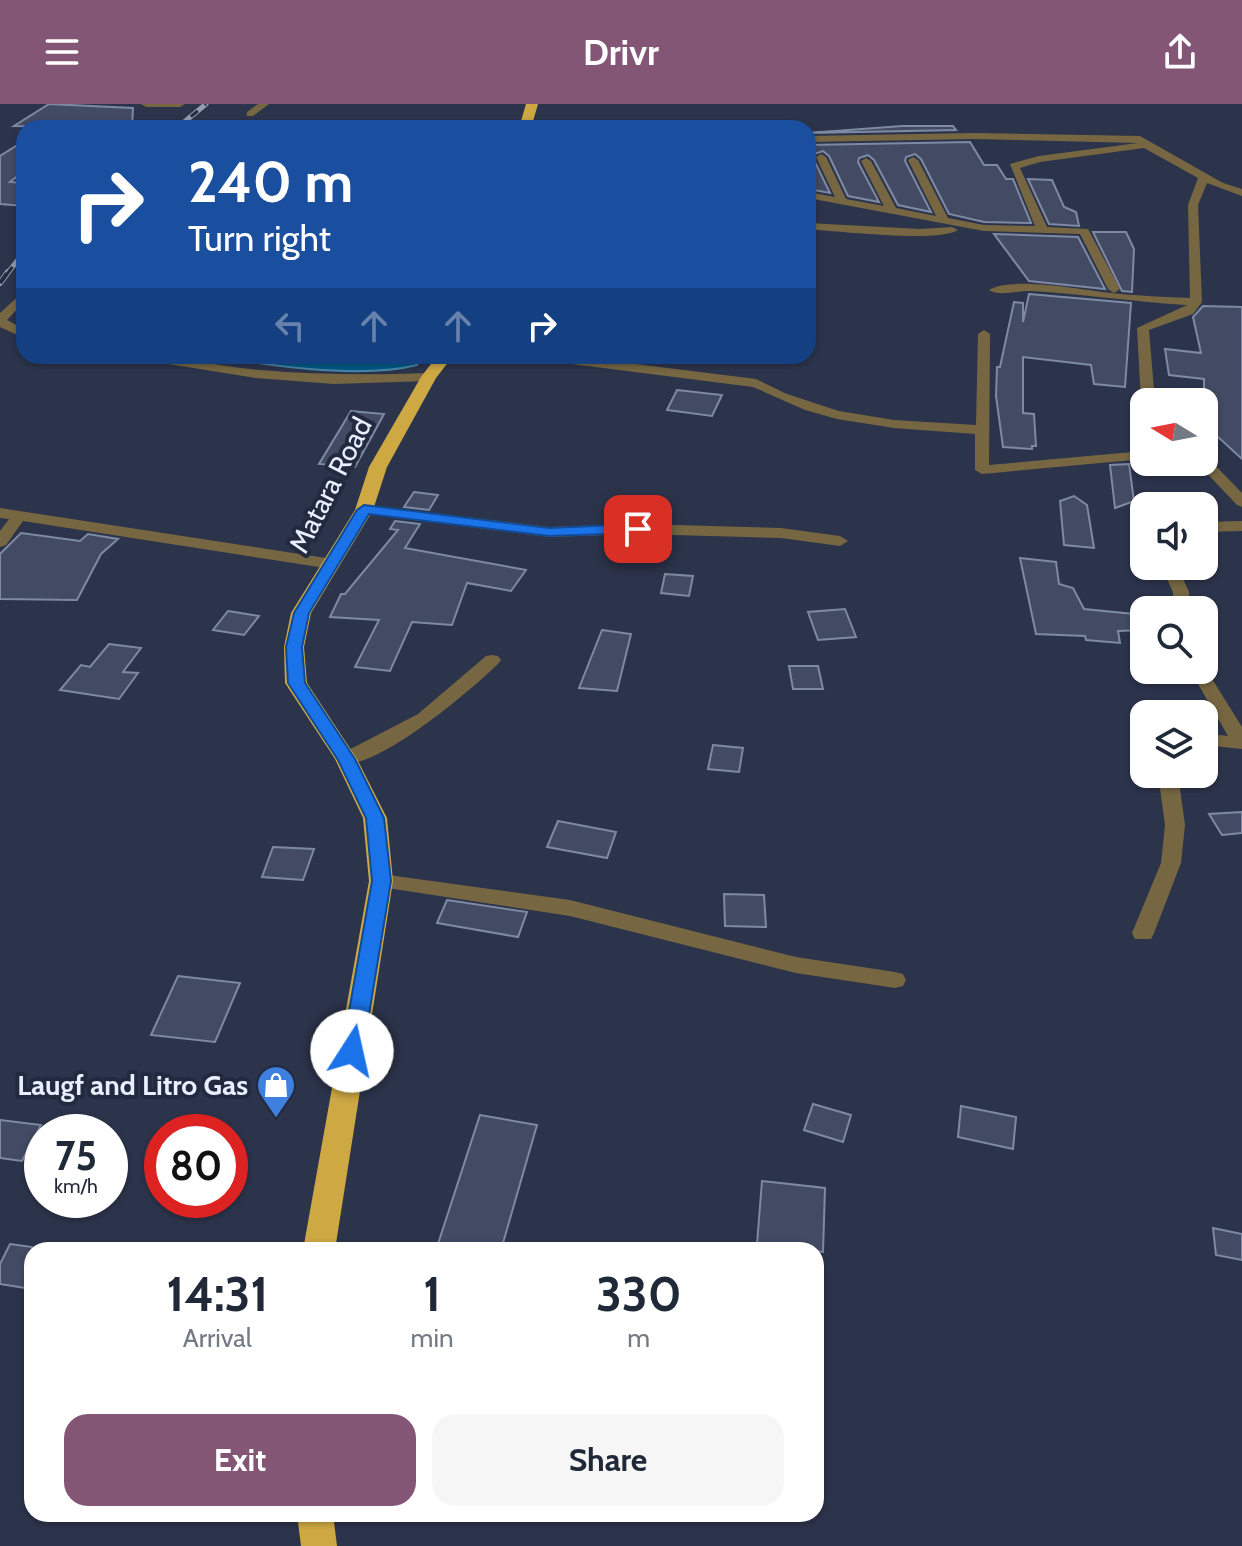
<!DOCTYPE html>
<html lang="en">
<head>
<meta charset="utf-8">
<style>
	:root { --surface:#fff; --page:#f6f6f7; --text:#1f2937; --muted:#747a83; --accent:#835675 }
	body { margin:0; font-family:Cabin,sans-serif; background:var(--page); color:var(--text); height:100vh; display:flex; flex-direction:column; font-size:30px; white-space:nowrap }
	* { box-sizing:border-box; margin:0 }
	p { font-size:26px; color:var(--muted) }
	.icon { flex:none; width:44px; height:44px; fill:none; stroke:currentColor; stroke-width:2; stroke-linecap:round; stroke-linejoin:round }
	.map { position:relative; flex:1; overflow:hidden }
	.sheet { position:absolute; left:24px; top:1138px; width:800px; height:280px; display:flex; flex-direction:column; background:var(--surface); border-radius:24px; box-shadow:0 2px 6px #0004 }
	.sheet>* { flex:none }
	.guide { position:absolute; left:16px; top:16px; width:800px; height:244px; border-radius:24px; box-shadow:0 2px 6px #0004; background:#1a4fa0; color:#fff; overflow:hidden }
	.needle { width:52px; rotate:280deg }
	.buttons { position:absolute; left:1130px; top:284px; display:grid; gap:16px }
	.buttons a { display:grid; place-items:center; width:88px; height:88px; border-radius:16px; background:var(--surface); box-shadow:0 2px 6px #0004; font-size:40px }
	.speed { position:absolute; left:24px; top:1010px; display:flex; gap:16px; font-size:40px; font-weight:700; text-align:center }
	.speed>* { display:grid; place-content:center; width:104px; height:104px; border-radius:50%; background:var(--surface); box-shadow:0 2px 6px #0004; line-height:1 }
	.speed small { font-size:20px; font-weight:400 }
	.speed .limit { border:12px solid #d22; background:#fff; color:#111 }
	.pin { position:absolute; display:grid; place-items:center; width:68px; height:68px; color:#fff; margin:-34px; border-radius:16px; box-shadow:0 4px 12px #0006 }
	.me { position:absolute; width:88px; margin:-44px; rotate:10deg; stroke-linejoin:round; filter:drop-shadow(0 0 6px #0008) }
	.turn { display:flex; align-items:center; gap:28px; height:168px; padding:0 40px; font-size:36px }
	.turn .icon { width:104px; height:104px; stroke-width:2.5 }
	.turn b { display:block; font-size:56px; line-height:68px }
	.lanes { display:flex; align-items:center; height:76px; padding:0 40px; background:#0003; justify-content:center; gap:40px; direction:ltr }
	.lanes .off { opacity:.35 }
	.eta { display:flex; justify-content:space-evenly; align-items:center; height:136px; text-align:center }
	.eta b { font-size:48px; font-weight:700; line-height:56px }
	.primary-button { display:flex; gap:16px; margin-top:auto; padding:16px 40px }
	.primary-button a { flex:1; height:92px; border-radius:24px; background:var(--accent); color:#fff; font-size:32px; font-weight:700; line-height:92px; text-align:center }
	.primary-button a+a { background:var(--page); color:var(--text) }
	header { display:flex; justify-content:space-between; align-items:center; height:104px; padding:0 40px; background:var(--accent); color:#fff; font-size:36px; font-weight:700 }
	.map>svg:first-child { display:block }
</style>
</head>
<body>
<header><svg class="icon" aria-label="menu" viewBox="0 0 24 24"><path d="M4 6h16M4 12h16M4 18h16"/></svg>Drivr<svg class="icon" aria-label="share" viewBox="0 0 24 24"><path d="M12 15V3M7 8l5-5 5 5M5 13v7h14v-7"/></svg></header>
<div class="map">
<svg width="1242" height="1442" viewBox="0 0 1242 1442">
	<rect width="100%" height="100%" fill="#2c344b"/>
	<path fill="#015985" stroke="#4786a9" stroke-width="2" d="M213 252H422L417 261C362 275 270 262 213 252Z"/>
	<path fill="#424b63" stroke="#7e89a3" stroke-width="2" d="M49 0 133 4 132 24 14 22Z
		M902 22H953L956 26 808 29Z
		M24 37V67L10 78 24 79V102L0 100V52Z
		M970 38 984 61H997L1006 75H1013L1031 119 984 118 949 110 921 55 915 50 906 53 905 57 931 108 898 101 874 56 868 51 859 54 858 58 879 98 848 92 829 52 823 47 814 50 813 54 830 89 808 85V41Z
		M1028 75 1052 76 1064 103 1076 108 1079 122 1049 120Z
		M1093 128H1126L1134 145 1132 188 1122 187Z
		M994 130 1078 133 1105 185 1029 177Z
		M1029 190 1131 199 1125 283 1094 280 1091 261 1023 253V309L1034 310 1036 342H1032V345L1003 343 996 292 997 263H1000L1014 198 1023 199V218Z
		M1203 202 1242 203V355L1204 320V275L1169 271 1165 245 1201 249 1193 213Z
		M677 286 722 291 712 312 667 306Z
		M351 307 384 310 355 363 319 360Z
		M1129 360 1134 397 1115 404 1110 361Z
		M414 388 438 391 429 406 404 403Z
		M1074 392 1087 401 1094 444 1064 441 1060 397Z
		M395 417 420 420 405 444 526 466 511 487 467 479 452 521 412 518 390 567 355 563 379 516 330 513 341 490H345L398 426 390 425Z
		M21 429 80 437 88 430 118 435 101 450 77 496 0 495V450Z
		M1020 454 1056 458 1059 480 1073 484 1084 505 1144 511V526L1118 527 1120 539 1086 536 1085 532 1036 530Z
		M665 470 693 472 689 492 661 489Z
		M845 505 856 533 818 536 808 508Z
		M228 507 259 512 244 531 213 526Z
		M602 526 631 530 617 587 579 584Z
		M109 540 141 544 123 568 138 569 119 595 60 586 81 561 90 563Z
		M789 562H818L823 585H793Z
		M713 641 743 644 739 668 708 665Z
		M1242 708V729L1222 731 1209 710Z
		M558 717 616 728 607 754 547 743Z
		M273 743 314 745 303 776 262 773Z
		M724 790 764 791 766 823 725 822Z
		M447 796 527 808 518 833 437 819Z
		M178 872 240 879 215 938 151 931Z
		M813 1000 851 1011 843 1038 804 1026Z
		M961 1002 1016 1013 1013 1045 958 1033Z
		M480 1011 537 1021 501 1146H436Z
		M0 1016 41 1021 22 1057 0 1054Z
		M762 1077 825 1084 823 1148 757 1140Z
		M1213 1124 1242 1130V1156L1216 1151Z
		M10 1140 32 1143V1185L0 1180V1160Z"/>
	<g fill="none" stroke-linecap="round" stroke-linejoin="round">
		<path fill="#766742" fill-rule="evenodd" d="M141 0H185L180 3H146Z
			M258 0H269L253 12H247V8Z
			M974 29 1140 32 1223 79 1242 85V92L1207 79 1198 101 1202 198 1193 210 1149 226 1155 298H1144V301L1141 298 1137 224 1187 201C1135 198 1083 190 1031 187 1018 186 1000 193 989 186 1012 171 1091 188 1120 190 1143 192 1167 193 1190 194L1188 101 1198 74 1144 44 1040 58 1020 64 1047 123 1088 125 1120 185 1114 189 1108 185 1080 130 984 127 808 94V88L835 93 816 53 821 50 826 53 846 95 884 102 861 57 866 54 871 57 896 104 936 112 908 56 913 53 918 56 948 114 984 121 1035 122 1010 60 1039 52 1138 39 974 35 808 38V32Z
			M808 119 920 125 952 123 958 126C938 139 837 127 808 125Z
			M24 187V198L7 216 24 225V234L0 223V209Z
			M984 226 990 230 989 361 1144 347V355L982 370 975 366V330L894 324 837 315 805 306 753 283 540 256 533 252H571L756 275 787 290 839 307 894 316 976 321 978 230Z
			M136 252C179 252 219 263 260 266 317 271 372 271 429 269L436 273 429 277 334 280 256 274 143 256Z
			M1204 354 1209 355 1242 389V403L1237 401 1199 361 1197 358H1204Z
			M364 401 549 423 638 420 781 424 840 432 848 437 840 442 781 434 638 430 549 433 359 409 356 406Z
			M0 404 332 455 340 460 332 465 23 417 6 441 0 443V427L9 415 0 414Z
			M1242 417V427L1204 428V418Z
			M1161 462H1177L1189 488V506H1173V488Z
			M492 551 498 552 501 556 498 560C472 585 375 669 339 659L336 655 339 651 418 610 486 552Z
			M1204 562 1242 623V645L1204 641V629L1228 632 1190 566H1204Z
			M1158 670H1178L1185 721 1181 759 1154 829 1151 835H1135L1132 829 1161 759 1165 721Z
			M381 770 570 796 796 853 895 868 903 870 906 876 903 882 895 884 796 869 570 812 374 782 371 777 374 772Z"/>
		<path fill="#cea943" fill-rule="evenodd" d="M526 0H538L531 24H519Z
			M437 252H453L436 274 387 363 373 406 311 509 304 543 307 579 357 655 387 714 393 777 335 1146H303L369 777 363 714 335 655 285 579 284 543 291 509 355 406 369 363 421 273Z
			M297 1410H333L337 1442H301Z"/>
		<defs>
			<path id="rail-far1" d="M177 24 206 0
				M7 170 24 148"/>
			<path id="rail" d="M0 179 8 168"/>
		</defs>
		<use href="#rail-far1" stroke="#959caf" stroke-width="5"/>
		<use href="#rail" stroke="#959caf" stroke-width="6"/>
		<use href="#rail-far1" stroke="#222a40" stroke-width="3" stroke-dasharray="9" stroke-linecap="butt"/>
		<use href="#rail" stroke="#222a40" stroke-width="4" stroke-dasharray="12" stroke-linecap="butt"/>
	</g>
	<path fill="#1a73e8" stroke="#114b97" stroke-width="2" d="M364 401 549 424 638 420 645 425 638 429 549 432 369 410 309 509 302 543 305 579 355 655 384 714 391 777 363 947 360 953 352 955 345 953 342 947 372 777 366 714 338 656 288 579 286 543 294 509 357 406Z"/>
	<defs>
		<symbol id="shop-pin" viewBox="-11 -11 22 30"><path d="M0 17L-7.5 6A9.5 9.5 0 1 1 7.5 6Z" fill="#3f7fe0" stroke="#222a40"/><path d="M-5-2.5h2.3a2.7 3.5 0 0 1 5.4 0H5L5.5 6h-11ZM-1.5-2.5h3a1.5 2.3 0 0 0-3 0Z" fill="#fff"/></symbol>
	</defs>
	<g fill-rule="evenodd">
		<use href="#shop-pin" x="254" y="959" width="44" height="60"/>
	</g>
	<g text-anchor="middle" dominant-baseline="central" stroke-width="8" stroke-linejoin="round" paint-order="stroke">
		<g font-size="28" fill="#e9effe" stroke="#222a40">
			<text transform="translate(330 381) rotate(-63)">Matara Road</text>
		</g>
		<g font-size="28" font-weight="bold" fill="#e9effe" stroke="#222a40" text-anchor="end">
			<text x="248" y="981">Laugf and Litro Gas</text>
		</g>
	</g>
</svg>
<div class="buttons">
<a><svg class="needle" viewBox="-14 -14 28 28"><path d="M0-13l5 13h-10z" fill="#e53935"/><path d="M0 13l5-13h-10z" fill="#747a83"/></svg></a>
<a><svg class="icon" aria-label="sound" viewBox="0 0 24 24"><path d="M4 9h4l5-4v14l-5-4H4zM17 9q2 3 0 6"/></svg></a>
<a><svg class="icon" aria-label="search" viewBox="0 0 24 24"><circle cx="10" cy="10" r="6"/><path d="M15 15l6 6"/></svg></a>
<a><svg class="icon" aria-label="layers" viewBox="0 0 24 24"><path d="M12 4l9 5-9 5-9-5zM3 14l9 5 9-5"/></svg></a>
</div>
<div class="speed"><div>75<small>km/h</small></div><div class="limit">80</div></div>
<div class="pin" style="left:638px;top:425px;background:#d93025"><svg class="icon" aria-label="arrive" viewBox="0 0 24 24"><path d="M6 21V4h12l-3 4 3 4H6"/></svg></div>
<svg class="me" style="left:352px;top:947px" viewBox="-20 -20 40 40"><circle r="19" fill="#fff"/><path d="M0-13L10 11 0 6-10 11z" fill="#1a73e8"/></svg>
<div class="guide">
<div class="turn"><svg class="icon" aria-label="right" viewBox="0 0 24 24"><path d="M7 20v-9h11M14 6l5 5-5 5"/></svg><div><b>240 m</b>Turn right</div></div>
<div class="lanes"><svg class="icon off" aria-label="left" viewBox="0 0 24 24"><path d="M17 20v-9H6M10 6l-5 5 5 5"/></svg><svg class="icon off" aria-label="ahead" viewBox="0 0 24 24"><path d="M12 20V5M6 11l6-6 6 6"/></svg><svg class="icon off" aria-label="ahead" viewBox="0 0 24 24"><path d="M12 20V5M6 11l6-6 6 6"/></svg><svg class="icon" aria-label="right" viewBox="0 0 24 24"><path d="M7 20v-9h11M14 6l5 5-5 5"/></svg></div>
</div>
<section class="sheet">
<div class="eta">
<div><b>14:31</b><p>Arrival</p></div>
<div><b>1</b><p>min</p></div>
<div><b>330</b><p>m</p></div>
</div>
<div class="primary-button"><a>Exit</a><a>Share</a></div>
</section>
</div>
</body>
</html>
